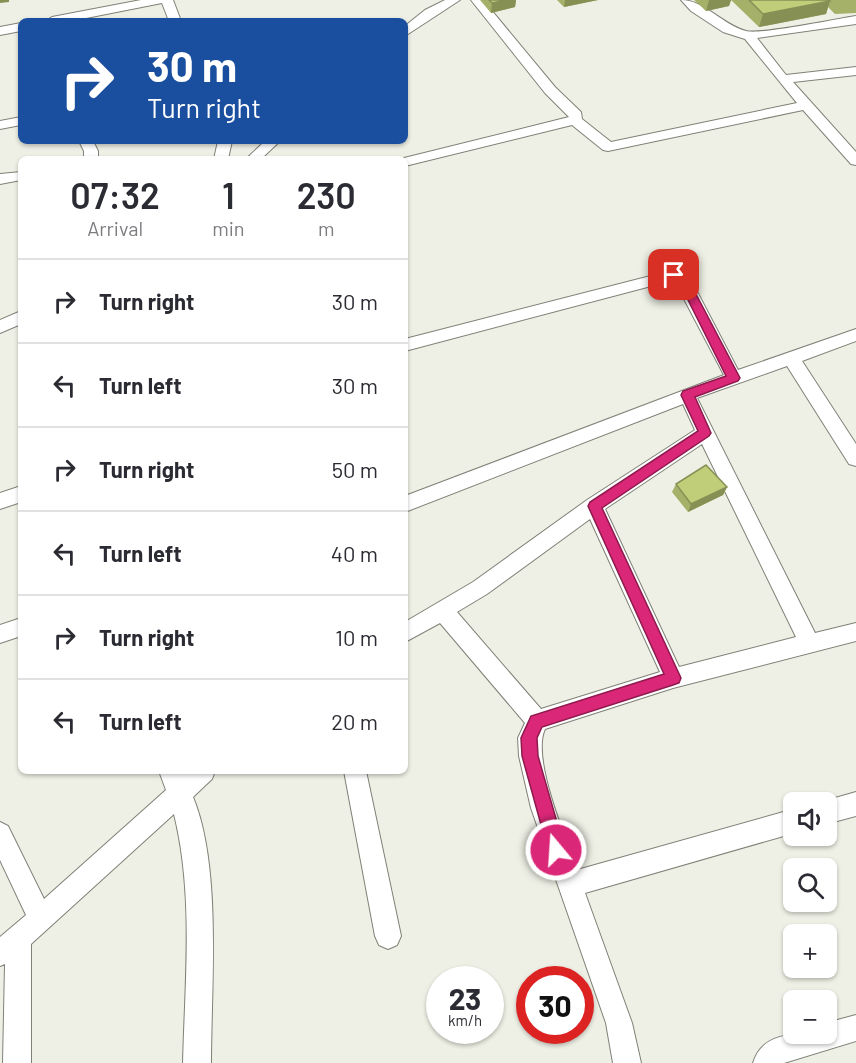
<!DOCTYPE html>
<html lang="en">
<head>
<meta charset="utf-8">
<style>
	:root { --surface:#fff; --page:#f2f2f3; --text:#2b2b33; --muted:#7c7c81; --line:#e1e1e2 }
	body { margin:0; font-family:Barlow,sans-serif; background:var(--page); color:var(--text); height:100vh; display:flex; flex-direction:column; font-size:22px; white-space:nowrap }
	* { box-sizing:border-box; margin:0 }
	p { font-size:20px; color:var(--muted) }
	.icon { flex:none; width:33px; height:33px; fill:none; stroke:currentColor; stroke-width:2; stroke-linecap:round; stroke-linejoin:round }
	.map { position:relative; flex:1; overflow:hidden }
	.drawer { position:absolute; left:18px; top:156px; width:390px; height:618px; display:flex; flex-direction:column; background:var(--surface); border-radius:9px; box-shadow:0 2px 4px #0004 }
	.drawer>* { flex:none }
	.hud { position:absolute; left:18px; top:18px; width:390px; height:126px; border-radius:9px; box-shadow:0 2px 4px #0004; background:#1a4fa0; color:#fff; overflow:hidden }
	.tools { position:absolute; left:783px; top:792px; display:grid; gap:12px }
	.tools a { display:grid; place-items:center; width:54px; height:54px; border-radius:9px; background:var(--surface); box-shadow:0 2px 4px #0004; font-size:30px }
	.speed { position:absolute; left:426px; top:966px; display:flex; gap:12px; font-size:30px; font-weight:700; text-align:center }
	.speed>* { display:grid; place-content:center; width:78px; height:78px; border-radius:50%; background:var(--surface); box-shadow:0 2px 4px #0004; line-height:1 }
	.speed small { font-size:15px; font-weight:400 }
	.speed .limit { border:9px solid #d22; background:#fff; color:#111 }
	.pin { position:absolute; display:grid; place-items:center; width:51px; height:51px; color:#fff; margin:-26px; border-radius:12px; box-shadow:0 3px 9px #0006 }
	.me { position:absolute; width:66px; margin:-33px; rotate:342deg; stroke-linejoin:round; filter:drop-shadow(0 0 4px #0008) }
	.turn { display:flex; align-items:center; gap:21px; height:126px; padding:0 30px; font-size:27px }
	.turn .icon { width:78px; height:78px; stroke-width:2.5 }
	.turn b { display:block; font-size:42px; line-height:51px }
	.eta { display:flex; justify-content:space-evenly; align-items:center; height:102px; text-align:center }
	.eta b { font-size:36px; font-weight:600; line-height:42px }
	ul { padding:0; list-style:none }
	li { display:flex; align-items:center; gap:18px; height:84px; padding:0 30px; border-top:2px solid var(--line) }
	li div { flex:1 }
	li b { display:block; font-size:22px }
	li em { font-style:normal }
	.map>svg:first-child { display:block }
</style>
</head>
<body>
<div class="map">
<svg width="856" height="1063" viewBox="0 0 856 1063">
	<rect width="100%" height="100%" fill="#eef0e5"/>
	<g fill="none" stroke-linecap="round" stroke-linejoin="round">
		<defs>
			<path id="street" d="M141 0H173L181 21H169L162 3 71 21H46L52 17Z
				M445 0H460L405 36V26L425 10Z
				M471 0H483L555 87 581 112 582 119 611 142 797 103 745 39 723 32 691 11 681 0C704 0 723 25 746 31 760 35 836 19 856 16V24L757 38 786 75 856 67V75L793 82 856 152V165L851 164 803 110 608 151 603 150 572 125 405 166V159H400L569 117 545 93Z
				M21 23V31L0 35V27Z
				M21 117V125L0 129V121Z
				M79 141H93L98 151V159H84V151Z
				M218 141H232L228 159H214Z
				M265 141H280L261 159H246Z
				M21 172V180L0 184V174Z
				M674 270 685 272 690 278 738 370 856 329V341L802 361 856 444V466L849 464 787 366 697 398 815 633 856 623V641L673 688 545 729C531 758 566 839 577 870L794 809V833L585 893 632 1023 641 1063H613L606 1023 531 808 519 756 518 738 525 723 440 623 405 642V622L473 582 587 500 695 430 683 404 405 512V496L724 375 674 280 405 351V339ZM702 444 796 637 679 667 605 509ZM590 519 660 672 541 709 457 612 487 594Z
				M21 311V324L0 333V320Z
				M21 486V502L0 509V493Z
				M21 618V636L0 643V625Z
				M159 771H182L183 774 187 771H215L212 779 193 797C222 867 211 986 211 1063H183C185 980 194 895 174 814L31 944V1063H3L5 964 0 966V937L26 915 0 860V822L8 826 44 899 166 790Z
				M344 771H366L401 936 397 945 388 949 379 945 375 936Z
				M856 792V816L826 824V802H821Z
				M856 1015V1041L784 1063H753C763 1030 799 1034 826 1034V1023Z"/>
		</defs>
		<use href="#street" stroke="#7f8177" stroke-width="2"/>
		<use href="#street" fill="#fff" fill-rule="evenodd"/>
	</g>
	<path fill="#a5b169" d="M480 0H516L515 7 491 13Z
		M557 0H598L564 7Z
		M694 0H856V13L835 14 828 7 826 14 759 27 731 0 729 6 706 11Z
		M676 484 727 487 723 495 688 512 672 492Z"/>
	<path fill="#869055" d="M0 0H9V2L0 3Z
		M507 0H516L515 7 491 13 492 3Z
		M565 0H598L564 7Z
		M709 0H731L729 6 706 11Z
		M830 1 826 14 759 27 763 14Z
		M727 487 723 495 688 512 691 504Z"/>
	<path fill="#c0ce7a" stroke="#869055" stroke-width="1.5" d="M489 0H507L492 3Z
		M749 0H829L830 1 763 14Z
		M706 465 727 487 691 504 676 484Z"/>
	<path fill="#db2777" stroke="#8e194d" stroke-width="1.5" d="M674 271 683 273 688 279 740 378 738 381 695 397 711 433 709 436 602 508 681 678 679 683 673 685 542 727 537 738 538 756 565 850 562 856 556 859 551 856 548 850 522 756 521 738 531 716 664 674 588 506 590 502 698 431 681 395 683 391 726 376 680 284 668 275Z"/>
</svg>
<div class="tools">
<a><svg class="icon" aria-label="sound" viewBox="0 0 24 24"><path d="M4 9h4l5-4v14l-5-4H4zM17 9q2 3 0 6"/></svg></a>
<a><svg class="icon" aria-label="search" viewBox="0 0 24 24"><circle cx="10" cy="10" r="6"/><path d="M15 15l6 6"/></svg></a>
<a>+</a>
<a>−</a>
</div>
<div class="speed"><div>23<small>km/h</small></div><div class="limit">30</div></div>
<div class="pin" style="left:674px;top:275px;background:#d93025"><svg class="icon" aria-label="arrive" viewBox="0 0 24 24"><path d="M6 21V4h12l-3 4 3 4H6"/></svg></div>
<svg class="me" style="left:556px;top:850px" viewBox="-20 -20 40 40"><circle r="17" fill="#db2777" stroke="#fff" stroke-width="3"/><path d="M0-11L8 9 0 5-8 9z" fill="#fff"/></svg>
<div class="hud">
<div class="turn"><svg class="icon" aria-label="right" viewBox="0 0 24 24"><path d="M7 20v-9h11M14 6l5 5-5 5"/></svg><div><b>30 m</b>Turn right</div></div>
</div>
<section class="drawer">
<div class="eta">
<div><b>07:32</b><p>Arrival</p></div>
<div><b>1</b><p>min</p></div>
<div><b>230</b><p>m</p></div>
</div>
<ul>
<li><svg class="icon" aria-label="right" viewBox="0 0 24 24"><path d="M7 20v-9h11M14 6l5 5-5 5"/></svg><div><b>Turn right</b></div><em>30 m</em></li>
<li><svg class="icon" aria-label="left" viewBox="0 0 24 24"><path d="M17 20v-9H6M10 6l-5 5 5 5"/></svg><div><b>Turn left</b></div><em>30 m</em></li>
<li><svg class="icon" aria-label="right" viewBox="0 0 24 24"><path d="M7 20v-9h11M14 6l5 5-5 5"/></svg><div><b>Turn right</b></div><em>50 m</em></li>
<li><svg class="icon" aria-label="left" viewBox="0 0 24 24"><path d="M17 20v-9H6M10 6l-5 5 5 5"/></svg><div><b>Turn left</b></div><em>40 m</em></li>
<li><svg class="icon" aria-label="right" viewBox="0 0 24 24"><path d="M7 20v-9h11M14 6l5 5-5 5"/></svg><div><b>Turn right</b></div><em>10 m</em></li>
<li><svg class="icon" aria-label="left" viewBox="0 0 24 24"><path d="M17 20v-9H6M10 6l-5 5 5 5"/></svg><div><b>Turn left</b></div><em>20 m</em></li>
</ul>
</section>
</div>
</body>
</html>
